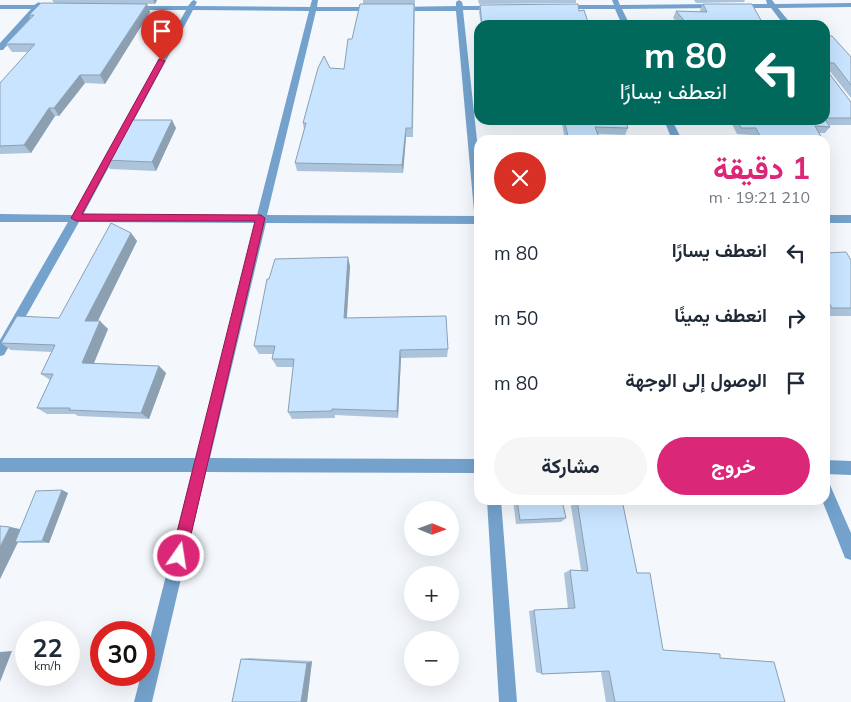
<!DOCTYPE html>
<html lang="ar">
<head>
<meta charset="utf-8">
<style>
	:root { --surface:#fff; --page:#f6f6f7; --text:#1f2937; --muted:#747a83; --accent:#db2777 }
	body { margin:0; font-family:Mulish,Vazirmatn,sans-serif; background:var(--page); color:var(--text); direction:rtl; height:100vh; display:flex; flex-direction:column; font-size:19px; white-space:nowrap }
	* { box-sizing:border-box; margin:0 }
	p { font-size:16px; color:var(--muted) }
	.icon { flex:none; width:28px; height:28px; fill:none; stroke:currentColor; stroke-width:2; stroke-linecap:round; stroke-linejoin:round }
	.map { position:relative; flex:1; overflow:hidden; direction:ltr }
	.sheet { position:absolute; left:474px; top:135px; width:356px; height:370px; display:flex; flex-direction:column; background:var(--surface); border-radius:15px; box-shadow:0 5px 20px #0002; direction:rtl }
	.sheet>* { flex:none }
	.top-card { position:absolute; left:474px; top:20px; width:356px; height:105px; border-radius:15px; box-shadow:0 5px 20px #0002; direction:rtl; background:#00695c; color:#fff; overflow:hidden }
	.needle { width:32px; rotate:91deg }
	.fabs { position:absolute; left:404px; top:501px; display:grid; gap:10px }
	.fabs a { display:grid; place-items:center; width:55px; height:55px; border-radius:50%; background:var(--surface); box-shadow:0 5px 20px #0002; font-size:25px }
	.speed { position:absolute; left:15px; top:621px; display:flex; gap:10px; font-size:25px; font-weight:700; text-align:center }
	.speed>* { display:grid; place-content:center; width:65px; height:65px; border-radius:50%; background:var(--surface); box-shadow:0 5px 20px #0002; line-height:1 }
	.speed small { font-size:12px; font-weight:400 }
	.speed .limit { border:8px solid #d22; background:#fff; color:#111 }
	.pin { position:absolute; display:grid; place-items:center; width:42px; height:42px; color:#fff; margin:-51px -21px; border-radius:50% 50% 50% 0; rotate:-45deg; box-shadow:0 0 5px #0007 }
	.pin .icon { rotate:45deg }
	.me { position:absolute; width:55px; margin:-28px; rotate:13deg; stroke-linejoin:round; filter:drop-shadow(0 0 4px #0008) }
	.turn { display:flex; align-items:center; gap:18px; height:105px; padding:0 20px; font-size:22px }
	.turn .icon { width:65px; height:65px; stroke-width:2.5 }
	.turn b { display:block; font-size:35px; line-height:42px }
	.round { display:grid; place-items:center; flex:none; width:52px; height:52px; border-radius:26px; background:var(--page) }
	.summary { display:flex; align-items:center; justify-content:space-between; height:85px; padding:0 20px }
	h1 { font-size:30px; font-weight:700; line-height:38px; color:var(--accent) }
	.action { display:flex; gap:10px; margin-top:auto; padding:10px 20px }
	.action a { flex:1; height:58px; border-radius:30px; background:var(--accent); color:#fff; font-size:20px; font-weight:700; line-height:58px; text-align:center }
	.action a+a { background:var(--page); color:var(--text) }
	ul { padding:0; list-style:none }
	li { display:flex; align-items:center; gap:15px; height:65px; padding:0 20px }
	li div { flex:1 }
	li b { display:block; font-size:19px }
	li em { font-style:normal }
	.map>svg:first-child { display:block }
</style>
</head>
<body>
<div class="map">
<svg width="851" height="702" viewBox="0 0 851 702">
	<rect width="100%" height="100%" fill="#f4f8fc"/>
	<g fill="none" stroke-linecap="round" stroke-linejoin="round">
		<path fill="#74a2cc" fill-rule="evenodd" d="M194 0 197 2 195 6 310 7 312 0H318L317 7H375L379 9 375 11H316L267 215 479 216V224L266 223 210 458 479 459V473L206 472 152 702H134L141 675H144V663L192 472H0V458H196L255 223 79 222 4 355 0 356V340L68 222H0V214L73 215 186 10H132L128 8 132 6H188L192 1ZM193 10 309 11 257 215H83Z
			M459 0 462 2 463 6H495L499 8 495 10H463L479 159V215L474 211 456 11H397L393 9 397 7 456 6V2Z
			M612 0H618L620 5 717 4 721 6 717 8 622 9 630 25H622L615 9H562L558 7 562 5H614Z
			M766 0H772L775 4 851 3V7L778 8 792 25H784L771 8H737L733 6 737 4H767Z
			M39 2 42 5H52L56 7 52 9H38L3 50H0V43L31 9H0V5H34Z
			M664 120H672L682 140H672Z
			M825 215H851V223H825Z
			M825 460 851 461V475L825 474Z
			M825 483 830 485 851 533V560L845 558 822 500H825Z
			M487 500H501L517 702H499Z"/>
	</g>
	<path fill="#acc4db" d="M52 0H157L155 4H147L150 12 105 84 85 83 59 116H55L31 153 0 154V83L28 52H12L6 44 31 19 29 15 54 3Z
		M363 0H415L413 137H406L403 173 297 171 295 163 304 130 303 123 330 68 344 69 352 39 363 4Z
		M478 0H576V3L479 4Z
		M694 0H745L744 2 696 3Z
		M703 4 762 22 772 25H680L673 18 676 11 700 12V10Z
		M480 5 579 11 589 25H481L479 12Z
		M825 36 851 57V98L829 70H828V72L851 102V125H829L830 127 825 133H819L823 140H754L751 135 737 134 730 120H825Z
		M489 120H625L628 128 625 135 598 134 600 140H565L562 124 489 122Z
		M176 128 156 171 110 169 104 160Z
		M131 233 137 241 97 321 108 329 94 363 159 366 166 373 149 419 78 416 75 414H47L37 408 50 380 41 374 52 352 11 350 1 343 59 318Z
		M825 253 851 260V316H825Z
		M350 266 347 318 448 349 447 357 401 358 398 418 335 415V418L292 419 288 412 293 367H277L272 359 273 354H259L254 346Z
		M62 490 68 493 49 543H23L18 542 0 579 10 527 20 529Z
		M513 500H562L566 518 561 522 516 524Z
		M570 500H622L637 573 663 650 720 658 785 702H606L601 672 542 674 536 672 529 611 534 610 568 609 564 573 570 570H581Z
		M250 658 312 661 307 702H232L241 659Z"/>
	<path fill="#8ca0b2" d="M153 0H157L155 4Z
		M147 4 150 12 105 84 100 75Z
		M80 75 85 83 59 116 54 108Z
		M49 108 55 116 31 153 24 145Z
		M172 120 176 128 156 171 152 162Z
		M406 128V137L403 173 402 165Z
		M131 233 137 241 94 329 85 321Z
		M348 257 350 266 346 327 344 318Z
		M100 321 108 329 91 370 82 363Z
		M400 350 401 358 398 418 397 411Z
		M159 366 166 373 149 419 141 413Z
		M62 490 68 493 49 543 42 541Z
		M10 527 23 530 15 542H18L0 579V547Z
		M12 651 0 682V652Z
		M312 661 307 702H301L307 663Z"/>
	<path fill="#c8e4ff" stroke="#8ca0b2" d="M41 3 147 4 100 75H80L54 108H49L24 145 0 146V83L35 44H6L34 15H29Z
		M360 4H414L412 128H406L402 165 295 163 306 123H303L318 68 324 56 330 68 344 69 348 39H352Z
		M578 4 579 11 584 10 589 25H482L480 5Z
		M703 4H752L762 22H769L772 25H688L676 11 707 12Z
		M825 36H832L851 57V85L834 63H828V72L851 102V118H825Z
		M825 119 830 127 815 126 823 140H762L756 128H741L737 120H825Z
		M128 120H172L152 162 104 160Z
		M564 120H625L628 128 595 127 600 140H569Z
		M111 223 131 233 85 321H100L82 363 159 366 141 413 69 410 70 408H37L53 374H41L55 345 1 343 17 316 59 318Z
		M846 252 851 260V308H832L825 296V253Z
		M348 257 344 318 446 316 448 349 400 350 397 411 332 409V411L288 412 294 359H272L275 346H254L267 279H269L275 259Z
		M62 490 42 541 15 542 36 491Z
		M517 500H562L566 518 520 520Z
		M577 500H622L637 573H650L663 650 720 654V658L774 662 785 702H615L609 671 542 674 534 610 575 608 570 570 588 571Z
		M0 526 10 527 0 547Z
		M241 659 307 663 301 702H232Z"/>
	<path fill="#db2777" stroke="#8e194d" d="M159 59 165 61 82 214 261 215 265 218 186 556 184 561 179 563 174 561 171 556 255 221H76L71 218Z"/>
</svg>
<div class="fabs">
<a><svg class="needle" viewBox="-14 -14 28 28"><path d="M0-13l5 13h-10z" fill="#e53935"/><path d="M0 13l5-13h-10z" fill="#747a83"/></svg></a>
<a>+</a>
<a>−</a>
</div>
<div class="speed"><div>22<small>km/h</small></div><div class="limit">30</div></div>
<div class="pin" style="left:162px;top:61px;background:#d93025"><svg class="icon" aria-label="arrive" viewBox="0 0 24 24"><path d="M6 21V4h12l-3 4 3 4H6"/></svg></div>
<svg class="me" style="left:179px;top:556px" viewBox="-20 -20 40 40"><circle r="17" fill="#db2777" stroke="#fff" stroke-width="3"/><path d="M0-11L8 9 0 5-8 9z" fill="#fff"/></svg>
<div class="top-card">
<div class="turn"><svg class="icon" aria-label="left" viewBox="0 0 24 24"><path d="M17 20v-9H6M10 6l-5 5 5 5"/></svg><div><b>80 m</b>انعطف يسارًا</div></div>
</div>
<section class="sheet">
<div class="summary"><div><h1>1 دقيقة</h1><p>210 m · 19:21</p></div><a class="round" style="background:#d93025;color:#fff"><svg class="icon" aria-label="close" viewBox="0 0 24 24"><path d="M6 6l12 12M18 6L6 18"/></svg></a></div>
<ul>
<li><svg class="icon" aria-label="left" viewBox="0 0 24 24"><path d="M17 20v-9H6M10 6l-5 5 5 5"/></svg><div><b>انعطف يسارًا</b></div><em>80 m</em></li>
<li><svg class="icon" aria-label="right" viewBox="0 0 24 24"><path d="M7 20v-9h11M14 6l5 5-5 5"/></svg><div><b>انعطف يمينًا</b></div><em>50 m</em></li>
<li><svg class="icon" aria-label="arrive" viewBox="0 0 24 24"><path d="M6 21V4h12l-3 4 3 4H6"/></svg><div><b>الوصول إلى الوجهة</b></div><em>80 m</em></li>
</ul>
<div class="action"><a>خروج</a><a>مشاركة</a></div>
</section>
</div>
</body>
</html>
